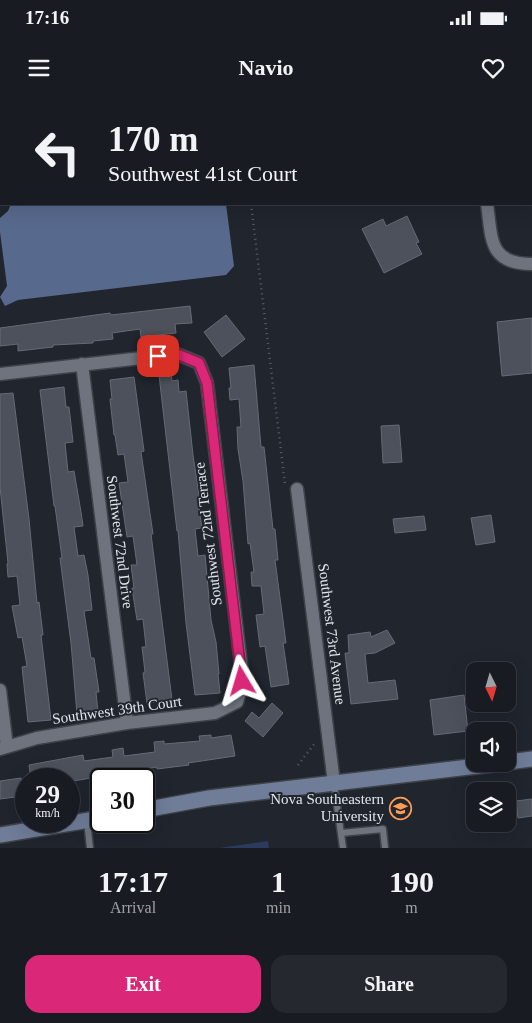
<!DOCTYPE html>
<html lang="en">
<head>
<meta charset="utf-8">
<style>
	:root { --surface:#181c22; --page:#25292f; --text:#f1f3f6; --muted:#9fa1a5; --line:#363a40; --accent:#db2777 }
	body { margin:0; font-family:Georgia,serif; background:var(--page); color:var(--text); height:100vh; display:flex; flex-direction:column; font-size:19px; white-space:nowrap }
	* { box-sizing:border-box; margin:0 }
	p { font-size:16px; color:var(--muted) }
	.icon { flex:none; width:28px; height:28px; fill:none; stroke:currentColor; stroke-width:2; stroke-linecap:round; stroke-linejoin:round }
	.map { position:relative; height:748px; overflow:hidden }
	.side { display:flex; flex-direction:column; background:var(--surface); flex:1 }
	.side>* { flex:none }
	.banner { position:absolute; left:0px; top:0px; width:532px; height:105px; box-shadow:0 5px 20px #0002,0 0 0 1px var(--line); background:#181c22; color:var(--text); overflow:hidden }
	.needle { width:32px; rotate:175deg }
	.tools { position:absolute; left:466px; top:562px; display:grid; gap:10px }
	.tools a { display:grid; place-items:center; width:50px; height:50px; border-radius:10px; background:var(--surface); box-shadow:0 5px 20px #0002,0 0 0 1px var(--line); font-size:25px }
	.speed { position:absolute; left:15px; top:668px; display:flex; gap:10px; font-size:25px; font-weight:700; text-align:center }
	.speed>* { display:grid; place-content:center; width:65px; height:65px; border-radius:50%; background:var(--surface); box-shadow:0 5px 20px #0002,0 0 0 1px var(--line); line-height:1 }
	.speed small { font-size:12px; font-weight:400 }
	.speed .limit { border:2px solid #111; border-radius:8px; background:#fff; color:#111 }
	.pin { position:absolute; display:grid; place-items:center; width:42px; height:42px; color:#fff; margin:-21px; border-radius:10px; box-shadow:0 2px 8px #0006 }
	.me { position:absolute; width:55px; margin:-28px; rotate:353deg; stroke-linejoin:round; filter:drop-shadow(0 0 4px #0008) }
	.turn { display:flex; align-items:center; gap:18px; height:105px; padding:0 25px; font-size:22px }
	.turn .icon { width:65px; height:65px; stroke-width:2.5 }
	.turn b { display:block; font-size:35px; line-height:42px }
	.eta { display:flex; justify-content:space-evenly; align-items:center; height:85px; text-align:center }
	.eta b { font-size:30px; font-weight:600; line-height:35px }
	.action { display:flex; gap:10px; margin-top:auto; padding:10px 25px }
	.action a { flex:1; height:58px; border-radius:15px; background:var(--accent); color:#fff; font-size:20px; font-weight:600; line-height:58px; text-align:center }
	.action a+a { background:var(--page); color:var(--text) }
	.status { display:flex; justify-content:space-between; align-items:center; height:35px; padding:0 25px; background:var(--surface); direction:ltr }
	.status svg { height:14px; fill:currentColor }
	header { display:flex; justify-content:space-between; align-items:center; height:65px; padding:0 25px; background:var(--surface); font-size:22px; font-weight:600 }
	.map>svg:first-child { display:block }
</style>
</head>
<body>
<div class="status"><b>17:16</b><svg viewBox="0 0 49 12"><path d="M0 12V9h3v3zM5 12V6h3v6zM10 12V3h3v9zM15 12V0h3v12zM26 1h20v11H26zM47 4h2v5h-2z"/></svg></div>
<header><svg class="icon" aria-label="menu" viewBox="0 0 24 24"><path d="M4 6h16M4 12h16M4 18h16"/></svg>Navio<svg class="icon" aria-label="heart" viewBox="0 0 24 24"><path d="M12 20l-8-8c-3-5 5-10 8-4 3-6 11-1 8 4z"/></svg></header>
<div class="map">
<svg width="532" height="748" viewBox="0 0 532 748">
	<rect width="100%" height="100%" fill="#20252e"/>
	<path fill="#2c3b5d" d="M268 741 269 748H219Z"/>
	<path fill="#58698e" d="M12 0H215V1H12Z
		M11 104H226L234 166 226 175 18 200 5 206 0 197 7 186 0 132V118L8 111Z"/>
	<path fill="#4c515b" stroke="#656b76" d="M407 116 419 142 416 143 422 154 384 173 362 129 383 119 386 126Z
		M190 206 192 223 175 224 176 233 141 237 140 229 112 233 113 239 93 241V243L53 245V247L18 251V244L0 246V228L110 213 111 215Z
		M226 215 245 239 222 257 204 232Z
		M532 218V273L502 276 497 222Z
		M254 265 261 347H264L273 429H275L278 460H275L286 543H283L289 584 271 587 265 546 260 547 256 515 264 514 261 486H252L251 472H254L250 443 248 444 243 381 238 349 237 327H241L239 299 230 300 229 288H231L229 268Z
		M171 273 172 281 178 280 179 292 186 291 193 355 201 408H199L202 428 195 429 198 456 205 455 211 520 216 542 219 574H218L220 593 195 595 186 523 178 431H177L159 275Z
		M134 277 144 351 141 352 153 434H151L172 600 147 603 143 573 145 572 142 547H146L143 519 137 520 132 488H134L131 465H137L133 436 127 437 119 383 128 382 124 354 118 355 115 335H114L110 299H112L110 280Z
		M64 287 66 307H69L73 342 65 343 68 372 74 371 81 412 83 426 74 427 78 456 84 455 88 475 92 510 84 511 91 558H94L99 592H96L98 612 77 614 71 543 60 458H62L55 406H54L40 290Z
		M13 293 29 419 37 503 39 502 43 535H41L51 620 28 622 22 567 27 566 22 537 18 538 12 506 20 505 17 476 8 477 7 464 8 463 0 387V294Z
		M399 325 402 362 383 363 381 326Z
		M491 415 495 442 476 445 471 418Z
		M424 416 426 430 395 433 393 419Z
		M387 530 395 543 375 553 365 554 368 583 395 580 398 599 351 604 345 553H349L348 535 370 532 371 537Z
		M464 595 468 631 434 635 430 600Z
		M272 603 283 613 263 637 245 621 252 612 259 618Z
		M211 635V638L231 635 235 656 188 663 189 665 157 669V667L73 681 72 679H31L29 665 83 655 84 661 113 657 112 650 123 648 124 656 155 652 154 642 164 641V644L200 641 199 636Z
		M21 678 23 696 0 699V681Z
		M532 699V716L518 718 516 701Z"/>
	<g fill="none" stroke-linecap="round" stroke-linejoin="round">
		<defs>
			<path id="lane" d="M334 684 343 748
				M87 721 90 748
				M341 733 383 729 385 748"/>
			<path id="street" d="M474 0V1
				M487 104C492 138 488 164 532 164
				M82 264 127 623
				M0 274 177 254 199 263 207 283 243 581 237 602 215 613 127 623 37 638 0 649
				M297 389 334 683
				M0 590 7 647"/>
			<path id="secondary" d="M508 662 532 659
				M144 710 209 698 494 664
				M0 735 101 718"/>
		</defs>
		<use href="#lane" stroke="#3e4249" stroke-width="9"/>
		<use href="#street" stroke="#3e4249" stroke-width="15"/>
		<use href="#secondary" stroke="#3e4249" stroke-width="18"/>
		<path stroke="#5a5f67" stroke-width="2.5" stroke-dasharray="1 4" stroke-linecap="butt" d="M239 0V1
			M251 104 285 384
			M298 665 315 643"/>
		<use href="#lane" stroke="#6e737e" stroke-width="6"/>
		<use href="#street" stroke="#6e737e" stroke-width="12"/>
		<use href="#secondary" stroke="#707d99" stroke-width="15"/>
	</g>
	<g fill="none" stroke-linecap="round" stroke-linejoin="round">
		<defs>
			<path id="route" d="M158 256 177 254 199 263 207 283 242 581"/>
		</defs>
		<use href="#route" stroke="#8e194d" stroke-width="12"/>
		<use href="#route" stroke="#db2777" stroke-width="9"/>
	</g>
	<defs>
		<symbol id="university-ring" viewBox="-11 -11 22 22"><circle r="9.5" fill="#20252e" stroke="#fd9c56" stroke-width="1.5"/><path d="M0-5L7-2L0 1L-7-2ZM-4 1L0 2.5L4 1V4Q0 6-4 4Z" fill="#fd9c56"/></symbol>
	</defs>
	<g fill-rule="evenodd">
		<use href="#university-ring" x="388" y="696" width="25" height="25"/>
	</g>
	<g text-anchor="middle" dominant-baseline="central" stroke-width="4" stroke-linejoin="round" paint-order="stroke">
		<g font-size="15" fill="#e2e5eb" stroke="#20252e">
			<text transform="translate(208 434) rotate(-97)">Southwest 72nd Terrace</text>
			<text transform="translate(120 442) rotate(83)">Southwest 72nd Drive</text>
			<text transform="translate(332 534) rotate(83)">Southwest 73rd Avenue</text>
			<text transform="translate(117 610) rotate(-8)">Southwest 39th Court</text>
		</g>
		<g font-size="15" fill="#e2e5eb" stroke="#20252e" text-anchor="end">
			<text x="384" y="699">Nova Southeastern<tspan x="384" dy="17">University</tspan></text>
		</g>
	</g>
</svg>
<div class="tools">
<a><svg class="needle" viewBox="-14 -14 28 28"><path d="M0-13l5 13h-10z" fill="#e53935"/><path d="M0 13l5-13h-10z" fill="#9fa1a5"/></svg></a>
<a><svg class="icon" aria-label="sound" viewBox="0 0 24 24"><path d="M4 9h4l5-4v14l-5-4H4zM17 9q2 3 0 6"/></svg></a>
<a><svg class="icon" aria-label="layers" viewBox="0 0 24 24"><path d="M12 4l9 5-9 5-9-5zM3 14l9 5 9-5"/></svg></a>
</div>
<div class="speed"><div>29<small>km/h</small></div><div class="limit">30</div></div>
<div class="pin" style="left:158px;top:256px;background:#d93025"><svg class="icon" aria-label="arrive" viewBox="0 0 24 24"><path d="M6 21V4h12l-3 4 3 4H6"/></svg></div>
<svg class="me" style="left:242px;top:581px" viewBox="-20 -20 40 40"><path d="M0-17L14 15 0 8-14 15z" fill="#db2777" stroke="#fff" stroke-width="4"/></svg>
<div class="banner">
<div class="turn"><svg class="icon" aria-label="left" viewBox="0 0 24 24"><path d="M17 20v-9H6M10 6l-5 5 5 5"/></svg><div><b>170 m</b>Southwest 41st Court</div></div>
</div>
</div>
<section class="side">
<div class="eta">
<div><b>17:17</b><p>Arrival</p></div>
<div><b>1</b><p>min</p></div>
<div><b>190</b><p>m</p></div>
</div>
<div class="action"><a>Exit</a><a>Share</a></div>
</section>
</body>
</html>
